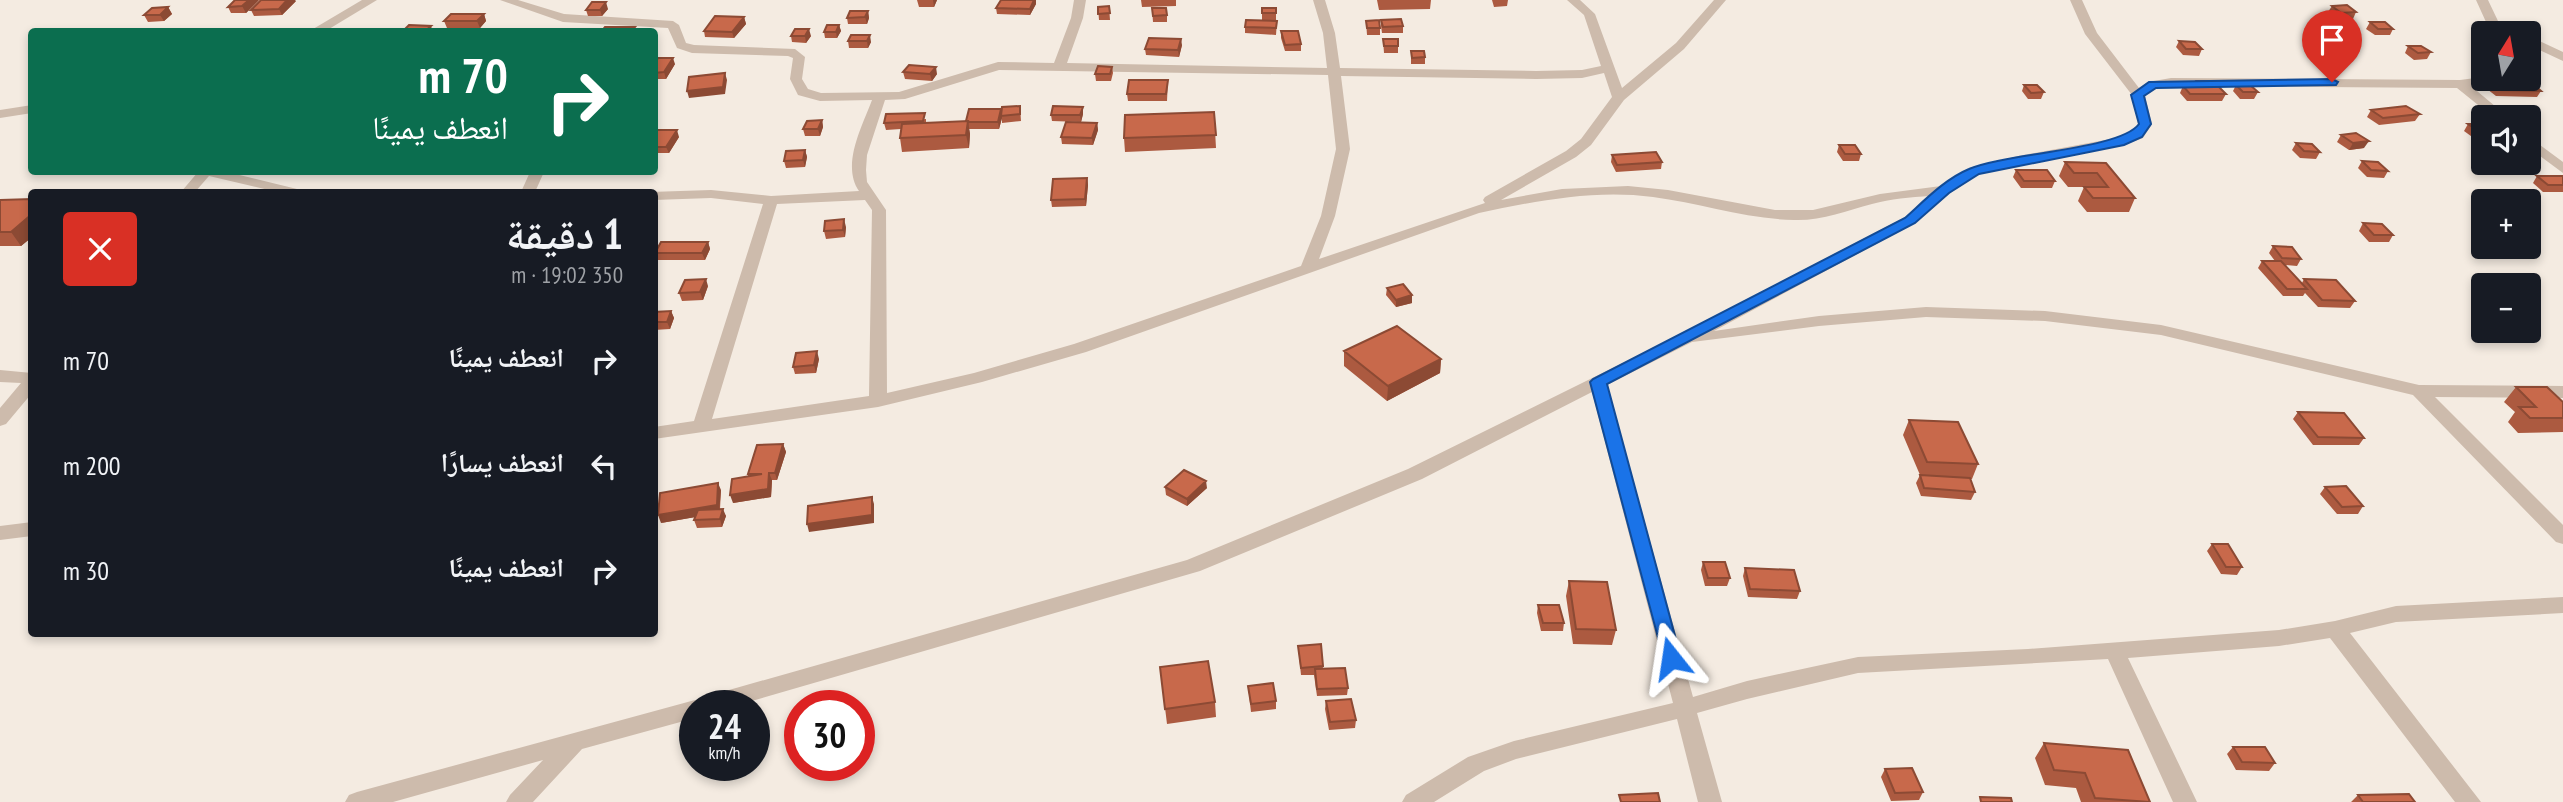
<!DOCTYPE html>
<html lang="ar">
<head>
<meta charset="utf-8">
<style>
	:root { --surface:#171b24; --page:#242831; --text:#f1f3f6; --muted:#9ea1a6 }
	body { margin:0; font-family:"PT Sans Narrow","Noto Naskh Arabic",sans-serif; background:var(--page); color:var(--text); direction:rtl; height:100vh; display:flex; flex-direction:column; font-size:26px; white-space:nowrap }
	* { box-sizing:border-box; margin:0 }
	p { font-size:23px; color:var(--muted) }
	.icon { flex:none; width:38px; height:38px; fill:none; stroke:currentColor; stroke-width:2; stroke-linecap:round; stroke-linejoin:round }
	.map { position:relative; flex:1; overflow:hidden; direction:ltr }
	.sheet { position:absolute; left:28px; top:189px; width:630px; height:448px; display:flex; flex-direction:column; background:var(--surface); border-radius:7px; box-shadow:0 4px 10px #0003; direction:rtl }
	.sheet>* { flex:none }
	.banner { position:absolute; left:28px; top:28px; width:630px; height:147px; border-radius:7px; box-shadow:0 4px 10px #0003; direction:rtl; background:#0b6e4f; color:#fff; overflow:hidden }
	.needle { width:46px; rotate:11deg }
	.controls { position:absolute; left:2471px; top:21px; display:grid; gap:14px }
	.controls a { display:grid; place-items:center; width:70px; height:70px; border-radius:7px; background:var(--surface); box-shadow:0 4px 10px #0003; font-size:35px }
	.speed { position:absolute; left:679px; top:690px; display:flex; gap:14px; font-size:35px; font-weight:700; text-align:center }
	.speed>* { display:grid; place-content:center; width:91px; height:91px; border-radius:50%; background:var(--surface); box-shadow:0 4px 10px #0003; line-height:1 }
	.speed small { font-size:18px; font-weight:400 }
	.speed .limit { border:10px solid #d22; background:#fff; color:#111 }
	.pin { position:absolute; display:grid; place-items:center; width:60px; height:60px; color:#fff; margin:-72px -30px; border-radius:50% 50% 50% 0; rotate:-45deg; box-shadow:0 0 7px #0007 }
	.pin .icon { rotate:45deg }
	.me { position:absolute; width:77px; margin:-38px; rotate:345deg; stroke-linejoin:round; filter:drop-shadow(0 0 5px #0008) }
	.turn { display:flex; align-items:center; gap:24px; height:147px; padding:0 35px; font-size:32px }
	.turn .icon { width:91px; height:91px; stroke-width:2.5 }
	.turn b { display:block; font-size:49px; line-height:60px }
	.round { display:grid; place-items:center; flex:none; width:74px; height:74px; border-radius:7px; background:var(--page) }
	.head { display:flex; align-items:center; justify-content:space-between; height:119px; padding:0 35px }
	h1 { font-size:42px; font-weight:700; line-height:52px }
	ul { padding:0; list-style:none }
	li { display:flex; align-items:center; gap:21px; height:105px; padding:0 35px }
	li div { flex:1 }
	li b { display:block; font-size:26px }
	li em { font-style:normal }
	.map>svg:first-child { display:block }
</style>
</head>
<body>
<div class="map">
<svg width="2563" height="802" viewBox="0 0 2563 802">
	<rect width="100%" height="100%" fill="#f4ebe1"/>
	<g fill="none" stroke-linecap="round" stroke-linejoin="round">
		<path fill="#cdbbac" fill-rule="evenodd" d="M362 0H377L324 32H308Z
			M500 0H518L564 14 673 21 679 25 686 43 694 45 795 49 805 57 802 79 808 89 821 93 899 92 998 62 1054 63 1071 18 1074 0H1086L1083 18 1067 63 1327 68 1323 33 1313 0H1325L1335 33 1340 68 1536 71 1582 70 1601 66 1584 15 1567 0H1580L1595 14 1622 88 1676 43 1714 0H1726L1684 49 1624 100 1591 145 1576 157 1501 200 1562 189 1628 186 1668 190 1775 210H1813L1880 194 1941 186 1969 168 2018 156 2116 138 2133 132 2138 124 2132 95 2085 34 2070 0H2082L2097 33 2139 88 2148 82 2171 78 2460 80 2483 77V79H2499L2498 82 2471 86 2508 117H2493L2457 88 2171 86 2157 88 2145 96 2152 124 2143 138 2124 145 1979 174 1950 193 1915 223 1714 331 1819 316 1926 307 2045 311 2161 325 2419 385 2563 386V398L2435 397 2563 525V544L2556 542 2413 395 2161 335 2045 321 1926 317 1819 326 1692 342 1607 385 1693 697 1747 681 1858 657 2028 649 2279 630 2335 621 2396 606 2563 597V613L2396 622 2350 633 2481 802H2455L2330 638 2279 646 2128 658 2197 802H2173L2108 659 1858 673 1747 699 1697 713 1722 802H1698L1677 719 1516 759 1484 771 1434 802H1402L1406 795 1468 757 1514 741 1673 703 1592 392 1422 479 1200 571 738 705H695V718L582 749 533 802H506L510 795 543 760 393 802H345L349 795 357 792 695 700 699 701 708 696 1187 560 1408 469 1677 336 1905 217 1930 196C1910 197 1891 199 1872 204 1846 211 1821 221 1794 220 1746 219 1700 203 1653 197 1595 189 1536 201 1479 213L1086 352 982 382 878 407 654 439V427L694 421 763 204 711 198 654 200V192H650L711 190 771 196 859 191C841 165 862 127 872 100L820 101 798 95 790 79 793 58 788 56 692 53 677 48 668 28 563 22ZM999 70 1328 75 1336 149 1321 216 1301 266 1074 344 974 373 887 393 886 210 867 182 866 170 867 155 885 100 905 99ZM1604 73 1612 97 1581 139 1566 151 1485 197 1483 200 1485 203 1319 259 1335 216 1350 149 1341 76 1536 79 1582 78ZM865 200 872 210 869 396 712 419 777 204Z
			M2476 0H2488L2498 21 2521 33H2491Z
			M2529 36 2563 52V61L2529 45Z
			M32 105V113L0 118V110Z
			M2529 137 2563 162V173L2529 148Z
			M198 172H227L297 189 299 192H277L209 176 195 192H181Z
			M530 172H544L535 192H521Z
			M0 370 32 373V393L6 424 0 426V408L21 383 0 382Z
			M32 522V536L0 540V526Z"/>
	</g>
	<path fill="#ac5a40" d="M259 0 246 13H231L228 7Z
		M917 0H937L934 7H919Z
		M1001 0H1036V4L1030 15 997 14 996 8Z
		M1141 0H1176V6L1142 7Z
		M1377 0H1431L1430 9 1379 10Z
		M1492 0H1508L1507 6 1494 7Z
		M296 1 282 15 254 16 251 10Z
		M1109 6 1110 20H1099L1098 7Z
		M2332 6 2356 12 2353 19H2338L2328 12Z
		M168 7 172 14 164 21 148 22 144 15Z
		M1152 8 1167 15V22H1153Z
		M1262 8H1276V20H1262Z
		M608 9 602 16H588L586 10Z
		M868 11 869 18 867 24H848L847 18Z
		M484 14 486 21 480 28H447L444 21Z
		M744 17 746 24 734 38 705 37 704 31Z
		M1381 20 1403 26V33H1382L1381 26Z
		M1277 21 1276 35 1245 33V27Z
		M1366 21 1380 28V35H1367Z
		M2370 22 2393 29 2390 35H2375L2366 29Z
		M839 25 841 31 837 38H825L824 32Z
		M1281 31 1301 44V51H1285L1281 38Z
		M791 36H811L806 43 792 42Z
		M1383 39 1398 46V53H1384Z
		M848 41 871 42 868 48H849Z
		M2179 41 2202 49 2199 56 2183 55 2176 47Z
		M1182 45 1179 57 1146 55 1145 49Z
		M2408 46 2431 52 2427 59 2414 60 2405 53Z
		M1411 51 1425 57V64H1411Z
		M654 64H675L666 79H654Z
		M1112 67 1113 73 1111 81H1096L1095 74Z
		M903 72 937 74 932 81 905 79Z
		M1168 80 1167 101H1128L1127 94Z
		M2197 81 2226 94 2222 101H2187L2180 93 2183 86H2194Z
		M2491 82 2541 91 2537 97 2496 96 2487 89Z
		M2024 85 2044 92 2041 99H2028L2022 91Z
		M2236 85 2258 92 2254 99H2240L2233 91Z
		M1020 106 1021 121 1002 123V118L999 129H969L970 134 969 148 902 152 900 138 901 129 886 130 884 123 926 119V123L966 121 1001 109Z
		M1083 107V114L1081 122 1052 121 1051 115Z
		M2371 110 2420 114 2415 121 2379 125 2367 117Z
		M1214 112 1216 148 1125 152 1124 138Z
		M822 120 823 127 820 136H805L803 129Z
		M1097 123 1098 130 1093 145 1062 144 1061 137Z
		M2468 124 2483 125V139H2475L2464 131Z
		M654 130 679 137 669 153H654Z
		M2341 135 2364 148 2349 150 2337 142Z
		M2296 143 2320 152 2316 159 2300 158 2292 150Z
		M1839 145 1861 154 1859 161H1843L1837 152Z
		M805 150 807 157 805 167 786 168 784 161Z
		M1612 155 1662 162 1661 169 1616 172 1611 162Z
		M2362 161 2388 171 2384 178 2367 177 2358 168Z
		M2065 162 2106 163 2135 198 2129 212H2087L2078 201 2084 187H2068L2059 176Z
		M2016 170 2055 181 2052 188H2021L2013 177Z
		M2537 176H2563V192H2543L2533 183Z
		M1087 178 1088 185 1086 206 1052 207 1051 200Z
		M32 199V237L21 246H0V200Z
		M2363 223 2393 235 2389 242H2369L2359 231Z
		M846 227 845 237 826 239 824 231Z
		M708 242 710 249 705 260H657L655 253Z
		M2273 246 2301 259 2297 266 2285 265 2302 283 2304 279 2355 301 2350 308 2318 307 2305 293 2303 296H2283L2258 268 2262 261H2275L2269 253Z
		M708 286 703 300 682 301 679 293Z
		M1387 288 1412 295V303L1396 307 1386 295Z
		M671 311 674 318 670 329 654 330V312Z
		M1344 351 1441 359 1440 373 1387 401 1344 366Z
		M819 359 816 373 795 374 793 367Z
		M2516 387 2563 402V432L2518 433 2508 422 2515 412 2504 402Z
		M2298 412 2364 438 2359 445H2313L2293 419Z
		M1909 420 1978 464 1972 479H1970L1975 492 1971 500 1921 496 1916 483 1920 475 1903 435Z
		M783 444 786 452 777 480H772L771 497 733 503 748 476V474Z
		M1165 487 1207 488 1187 506 1166 495Z
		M2325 487 2363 506 2358 514H2337L2320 494Z
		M721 490 720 509 726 516 722 527 697 528 694 520 695 517 661 523Z
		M2212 544 2242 567 2237 575 2221 574 2207 551Z
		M1703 562 1730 578 1727 586H1705L1701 570Z
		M1745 568 1800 591 1797 599 1748 597 1743 576Z
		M1569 581 1616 630 1612 645 1573 644 1566 596Z
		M1538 605 1564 623 1563 631H1541L1537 613Z
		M1321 644 1323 669 1348 688 1347 695 1317 696 1314 675H1301L1298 646Z
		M1160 667 1215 702 1216 717 1167 724Z
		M1248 686 1276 701V709L1251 712Z
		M1326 701 1356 720 1355 728 1329 730 1325 709Z
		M800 728V757H793L790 750Z
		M2044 743 2150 802H2081L2076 788 2045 785 2035 758Z
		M2233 747 2275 763 2269 771 2236 770 2227 754Z
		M1885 769 1923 792 1919 800 1891 801 1881 777Z
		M2358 795 2415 802H2351Z"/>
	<path fill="#8c4a34" d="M249 0H259L246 13 242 6Z
		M287 0H295L296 1 282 15 279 9Z
		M933 0H937L934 7Z
		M1034 0H1036V4L1030 15V9Z
		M606 2 608 9 602 16 600 10Z
		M168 7 172 14 164 21 160 15Z
		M868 11 869 18 867 24 865 17Z
		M484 14 486 21 480 28 477 21Z
		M744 17 746 24 734 38 732 32Z
		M839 25 841 31 837 38 836 32Z
		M431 26 433 32H424Z
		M809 29 811 36 806 43 805 36Z
		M870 35 871 42 868 48 867 41Z
		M1181 39 1182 45 1179 57 1178 50Z
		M673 58 675 64 666 79 664 72Z
		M936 67 937 74 932 81 930 74Z
		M725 73 727 80 725 94 689 98 687 91Z
		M1083 107V114L1081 122 1080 115Z
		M1001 109 1002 118 999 129 998 122Z
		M822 120 823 127 820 136 818 129Z
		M968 121 970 134 969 148 966 135Z
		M1097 123 1098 130 1093 145 1092 138Z
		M677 130 679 137 669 153 666 147Z
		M2369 141 2364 148 2349 150 2353 143Z
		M805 150 807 157 805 167 803 160Z
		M1087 178 1088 185 1086 206 1085 199Z
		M32 214V237L21 246 11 232Z
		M844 219 846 227 845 237 843 230Z
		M708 242 710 249 705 260 702 253Z
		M706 279 708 286 703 300 700 292Z
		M1412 295V303L1396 307V300Z
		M671 311 674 318 670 329 667 322Z
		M817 351 819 359 816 373 814 365Z
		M1441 359 1440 373 1387 401 1388 386Z
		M783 444 786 452 777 480 775 473Z
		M769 473 772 480 771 497 733 503 730 495Z
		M1206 481 1207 488 1187 506V499Z
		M718 483 721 490 719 513 661 523 658 515Z
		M872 497 874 504V523L809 532 807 524Z
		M723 509 726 516 722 527 720 519Z"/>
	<path fill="#c8694b" stroke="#8c4a34" stroke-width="2" d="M235 0H249L242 6 228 7Z
		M261 0H287L279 9 251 10Z
		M1001 0H1034L1030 9 996 8Z
		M592 2H606L600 10H586Z
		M2347 5 2356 12 2341 13 2332 6Z
		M1109 6 1110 13 1098 14V7Z
		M168 7 160 15H144L152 8Z
		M1152 8H1166L1167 15 1153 16Z
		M1262 8H1276V13H1262Z
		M850 11H868L865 17 847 18Z
		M451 14H484L477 21H444Z
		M715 16 744 17 732 32 704 31Z
		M1401 19 1403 26 1383 27 1381 20Z
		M1246 20 1277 21 1276 28 1245 27Z
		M1379 20 1380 28H1367L1366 21Z
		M2370 22H2385L2393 29H2378Z
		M409 25 431 26 424 32H402Z
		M827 25H839L836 32H824Z
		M605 27H635L631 32H601Z
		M795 29H809L805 36H791Z
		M1281 31H1298L1301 44 1285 45Z
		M851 35H870L867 41H848Z
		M1149 38 1181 39 1178 50 1145 49Z
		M1383 39H1398V46H1384Z
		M2179 41 2195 42 2202 49H2186Z
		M2408 46H2421L2431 52 2418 53Z
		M1411 51H1424L1425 57 1412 58Z
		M658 58H673L664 72 654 73V64Z
		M909 65 936 67 930 74 903 72Z
		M1098 66 1112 67 1110 74H1095Z
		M725 73 723 87 687 91 689 77Z
		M1129 80H1168L1166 94H1127Z
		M2197 81H2213L2226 94H2190L2183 86H2202Z
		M2491 82 2532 83 2541 91 2500 90Z
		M2024 85H2037L2044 92 2031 93Z
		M2236 85H2250L2258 92H2243Z
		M1020 106V114L1001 116 1002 107Z
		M1053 106 1083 107 1080 115H1051Z
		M2406 106 2420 114 2383 118 2371 110Z
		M969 109H1001L998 122H968V121H966Z
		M1214 112 1216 135 1124 138 1125 115Z
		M925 113 923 121 884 123 886 114Z
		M822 120 818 129H803L807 121Z
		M968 121 966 135 900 138 902 124Z
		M1066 122 1097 123 1092 138 1061 137Z
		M2468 124H2481L2483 125V132H2480Z
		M654 130H677L666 147H654Z
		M2356 133 2369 141 2353 143 2341 135Z
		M2296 143 2312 144 2320 152 2304 151Z
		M1839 145H1855L1861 154H1845Z
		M805 150 803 160 784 161 786 151Z
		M1656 152 1662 162 1617 165 1612 155Z
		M2362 161 2378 162 2388 171 2371 170Z
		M2065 162 2106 163 2135 198H2093L2084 187H2108L2097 173H2074Z
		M2016 170H2047L2055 181H2024Z
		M2537 176H2563V185H2548Z
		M1087 178 1085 199 1051 200 1053 179Z
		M32 199V214L11 232H0V200Z
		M844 219 843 230 824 231 825 221Z
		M2363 223 2382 224 2393 235H2374Z
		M661 242H708L702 253H655Z
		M2273 246 2292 247 2301 259 2282 258Z
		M2262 261H2281L2307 289H2287Z
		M706 279 700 292 679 293 685 280Z
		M2304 279 2336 280 2355 301 2322 300Z
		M1403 284 1412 295 1396 300 1387 288Z
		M671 311 667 322H654V312Z
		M1397 326 1441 359 1388 386 1344 351Z
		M817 351 814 365 793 367 796 353Z
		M2516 387H2547L2563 402V418H2530L2519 407H2536Z
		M2298 412 2344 413 2364 438 2318 437Z
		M1909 420 1958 422 1978 464 1927 462Z
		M783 444 775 473H769L768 489 730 495 732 479 762 474H748L757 445Z
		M1184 470 1206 481 1187 499 1165 487Z
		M1920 475 1970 478 1975 492 1924 488Z
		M718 483 717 505 658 515 660 493Z
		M2346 486 2363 506 2342 507 2325 487Z
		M872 497V515L807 524 808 506Z
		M723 509 720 519 694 520 698 510Z
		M2212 544H2228L2242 567H2226Z
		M1703 562H1725L1730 578H1708Z
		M1745 568 1794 570 1800 591 1750 589Z
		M1569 581 1607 582 1616 630 1576 629Z
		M1538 605H1559L1564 623H1543Z
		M1321 644 1323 666 1301 668 1298 646Z
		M1208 661 1215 702 1165 709 1160 667Z
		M1345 668 1348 688 1317 689 1315 669Z
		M1273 683 1276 701 1251 704 1248 686Z
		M1351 699 1356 720 1330 722 1326 701Z
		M795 728H800V749L790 750Z
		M2044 743 2128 750 2150 802 2095 798 2085 773 2054 770Z
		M2233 747H2265L2275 763 2242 762Z
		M1912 768 1923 792 1895 793 1885 769Z
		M1658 793 1660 802H1621L1619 795Z
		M2409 794 2415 802H2363L2358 795Z
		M1980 797 2011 798 2012 802H1981Z"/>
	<path fill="#1a73e8" stroke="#114b97" stroke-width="2" d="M2332 79 2338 82 2336 85 2156 88 2144 96 2151 124 2142 137 2124 145 1979 174 1949 193 1915 223 1607 384 1681 658 1678 664 1671 666 1665 664 1590 382 1593 379 1905 218C1925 200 1945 179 1969 169 2005 153 2120 150 2139 124L2131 95 2149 82Z"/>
</svg>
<div class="controls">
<a><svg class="needle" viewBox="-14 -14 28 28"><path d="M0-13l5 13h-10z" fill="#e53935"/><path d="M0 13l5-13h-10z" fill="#9ea1a6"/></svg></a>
<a><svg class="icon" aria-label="sound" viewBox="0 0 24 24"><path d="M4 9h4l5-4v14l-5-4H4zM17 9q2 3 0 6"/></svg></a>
<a>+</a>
<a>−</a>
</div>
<div class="speed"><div>24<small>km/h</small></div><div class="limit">30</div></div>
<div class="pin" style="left:2332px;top:82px;background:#d93025"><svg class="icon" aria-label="arrive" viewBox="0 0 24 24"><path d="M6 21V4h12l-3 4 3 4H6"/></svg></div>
<svg class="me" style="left:1671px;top:658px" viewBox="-20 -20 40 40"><path d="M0-17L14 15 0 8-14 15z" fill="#1a73e8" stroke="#fff" stroke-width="4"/></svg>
<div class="banner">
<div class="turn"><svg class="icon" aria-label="right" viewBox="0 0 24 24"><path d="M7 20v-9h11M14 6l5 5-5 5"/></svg><div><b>70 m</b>انعطف يمينًا</div></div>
</div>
<section class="sheet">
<div class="head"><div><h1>1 دقيقة</h1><p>350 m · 19:02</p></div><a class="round" style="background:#d93025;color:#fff"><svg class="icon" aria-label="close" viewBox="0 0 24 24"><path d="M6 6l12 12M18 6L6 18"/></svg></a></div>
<ul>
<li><svg class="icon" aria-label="right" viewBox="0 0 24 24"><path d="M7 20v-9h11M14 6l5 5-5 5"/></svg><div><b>انعطف يمينًا</b></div><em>70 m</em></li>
<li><svg class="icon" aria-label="left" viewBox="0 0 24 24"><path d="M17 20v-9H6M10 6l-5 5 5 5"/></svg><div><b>انعطف يسارًا</b></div><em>200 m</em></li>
<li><svg class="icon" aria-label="right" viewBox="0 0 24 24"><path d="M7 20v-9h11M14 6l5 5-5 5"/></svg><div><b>انعطف يمينًا</b></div><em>30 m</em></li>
</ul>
</section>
</div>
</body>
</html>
